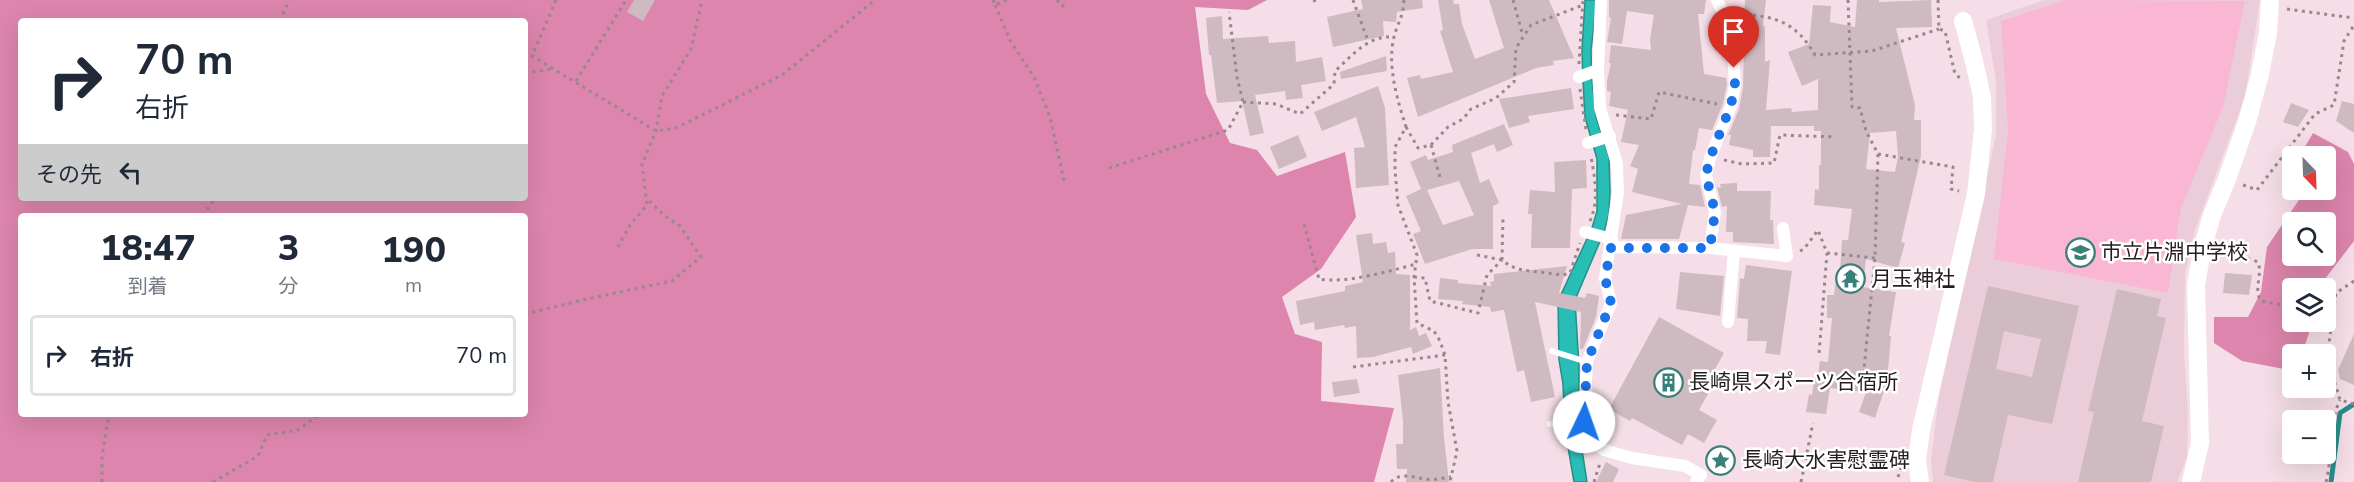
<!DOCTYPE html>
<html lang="ja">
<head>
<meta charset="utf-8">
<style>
	:root { --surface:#fff; --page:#f6f6f7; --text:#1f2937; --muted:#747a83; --line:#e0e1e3 }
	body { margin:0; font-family:"Nunito Sans","Noto Sans JP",sans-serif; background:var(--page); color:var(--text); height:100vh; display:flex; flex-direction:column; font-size:22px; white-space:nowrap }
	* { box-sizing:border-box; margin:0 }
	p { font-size:20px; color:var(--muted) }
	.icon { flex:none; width:33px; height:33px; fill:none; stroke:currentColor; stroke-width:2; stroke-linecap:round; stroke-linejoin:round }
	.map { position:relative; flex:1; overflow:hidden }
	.panel { position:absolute; left:18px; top:213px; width:510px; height:204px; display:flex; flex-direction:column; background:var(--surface); border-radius:6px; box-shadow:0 6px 24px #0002 }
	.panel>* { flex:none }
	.top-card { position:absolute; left:18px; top:18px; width:510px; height:183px; border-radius:6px; box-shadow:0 6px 24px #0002; background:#fff; color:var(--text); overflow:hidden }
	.needle { width:39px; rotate:157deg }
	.buttons { position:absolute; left:2282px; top:146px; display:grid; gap:12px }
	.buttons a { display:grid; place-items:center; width:54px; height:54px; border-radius:6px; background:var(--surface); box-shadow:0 6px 24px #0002; font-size:30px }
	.pin { position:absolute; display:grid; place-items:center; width:51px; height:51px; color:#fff; margin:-62px -26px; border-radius:50% 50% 50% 0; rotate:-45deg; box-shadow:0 0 6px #0007 }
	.pin .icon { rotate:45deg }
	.me { position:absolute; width:66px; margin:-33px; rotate:3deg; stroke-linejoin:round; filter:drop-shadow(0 0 4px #0008) }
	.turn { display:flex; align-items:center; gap:21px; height:126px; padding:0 18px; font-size:27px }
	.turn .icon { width:78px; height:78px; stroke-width:2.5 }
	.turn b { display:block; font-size:42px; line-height:51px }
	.then { display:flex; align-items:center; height:57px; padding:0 18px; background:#0003; gap:12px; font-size:22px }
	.eta { display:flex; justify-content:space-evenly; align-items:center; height:102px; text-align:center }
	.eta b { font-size:36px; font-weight:800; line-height:42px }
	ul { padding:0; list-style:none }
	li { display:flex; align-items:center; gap:18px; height:81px; margin:0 12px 9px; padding:0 6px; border:3px solid var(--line); border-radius:6px }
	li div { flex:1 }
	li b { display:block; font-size:22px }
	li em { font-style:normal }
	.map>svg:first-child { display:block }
</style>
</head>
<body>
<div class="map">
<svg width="2354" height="482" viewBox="0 0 2354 482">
	<rect width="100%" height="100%" fill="#f5dee7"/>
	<path fill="#ebcdd9" d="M2044 0H2260L2245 97 2195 230 2185 275 2184 350 2188 415 2187 457 2177 482H1933L1931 460 1939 397 1996 135V81L1986 20Z"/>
	<path fill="#f9b7d3" d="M2066 0 2245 1 2223 107 2181 208 2168 293 1994 259 2008 130 2001 21Z"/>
	<path fill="#dd85ad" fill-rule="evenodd" d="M0 0H1267L1248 10 1195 7 1206 94 1230 143 1257 150 1277 176 1345 152 1356 217 1321 269 1282 297 1295 334 1322 342 1321 401 1394 408 1374 482H0ZM21 21H525V198H21ZM21 216H525V414H21Z
		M2313 133 2348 152 2354 164V241L2318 288H2292V321H2313L2302 354H2292V365L2284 369 2242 361 2214 343V317H2248L2261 292 2267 247 2303 194 2293 189H2325V156H2294L2306 145ZM2292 222H2325V255H2292Z"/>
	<path fill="#28beb6" stroke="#278e89" stroke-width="1.5" d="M1585 0H1597L1591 50 1592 81 1596 117 1609 157 1610 192 1609 213 1604 232 1575 300 1579 366V430L1587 482H1574L1565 430 1563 384 1559 360 1558 301 1592 228 1597 211V159L1585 117 1583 81 1582 50Z"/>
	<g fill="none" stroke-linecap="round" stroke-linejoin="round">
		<path stroke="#278e89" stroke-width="5" d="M2331 482 2340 413 2354 404"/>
	</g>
	<path fill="#d0bac2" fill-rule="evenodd" d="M634 0H655L643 21 627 12Z
		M1361 0H1422L1423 8 1397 12 1396 22 1383 21 1384 36 1333 47 1327 17 1363 9Z
		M1438 0H1453L1454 4H1459L1462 24 1475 59 1504 48 1489 0H1549L1574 58 1553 61 1554 65 1536 68 1418 117 1407 78 1420 75 1421 79 1453 72 1440 31 1443 30Z
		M1609 0H1706L1704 14H1698L1704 74 1726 78 1727 84 1723 104 1712 130 1699 128 1695 150H1693L1689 184 1700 185 1705 207 1688 205 1679 239H1621L1626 215 1682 204 1632 192 1638 169 1630 166 1639 145 1621 142 1628 110 1609 106 1611 92 1607 91V81L1611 63H1609L1611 45 1651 50 1650 39 1654 15 1627 11 1622 44 1607 42 1611 18 1609 17Z
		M1745 0H1766L1763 26H1765V62L1770 60 1766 110 1791 108 1792 112 1818 110V79L1802 86 1788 52 1809 44 1813 5 1831 6 1830 22 1855 27 1857 0H1879V2L1931 0 1932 27 1896 28 1915 105 1914 120H1921V156L1901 242 1905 243 1898 268 1866 259 1863 287 1896 292 1889 336H1891L1887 382 1875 418 1859 412 1866 392 1830 388 1826 414 1806 412 1809 394 1812 395 1815 374 1818 375 1820 361 1828 362 1832 318H1827V295H1834L1837 272H1840L1842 240H1848L1852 209 1814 205 1815 189 1819 190V165H1821V131H1814V126H1771L1770 157H1753V150L1729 145 1731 135H1728L1739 109 1743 87ZM1896 131 1898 157 1895 172 1866 169 1870 133Z
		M1222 16 1223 39 1268 36 1269 43 1295 41 1296 62 1322 57 1326 81 1301 85 1303 98 1286 100 1285 91 1255 95 1264 133 1250 136 1242 101 1217 103 1211 55H1209L1206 18Z
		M1386 56 1387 71 1341 79 1340 72Z
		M1378 86 1385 108 1389 185 1356 188 1354 148 1365 147 1356 117 1322 131 1314 112Z
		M1571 88 1574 109 1528 116 1530 122 1509 128 1499 99Z
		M2342 101 2354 104V133L2336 121Z
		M2291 103 2309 110 2298 127 2283 122Z
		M1504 124 1513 145 1497 152 1494 144 1471 153 1480 183 1489 179 1499 203 1493 206V249H1472L1425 264 1413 234 1421 231 1406 196 1421 189 1410 162 1426 155 1428 160 1453 152 1452 145ZM1459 181 1474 215 1443 225 1427 190Z
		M1298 135 1307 157 1279 169 1270 147Z
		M1586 160 1587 188 1572 189 1570 248H1531L1532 214H1528L1530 190 1555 192 1554 162Z
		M1737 183V191H1771L1770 220H1773L1774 244 1733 242V232H1726L1727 206 1722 207 1717 187 1721 188 1720 184Z
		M1372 233 1373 244 1386 242 1388 253 1395 252 1396 274 1410 275V330L1416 327 1419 336 1426 333 1432 346 1413 354 1411 347 1373 357 1357 358 1356 326 1345 328 1344 325 1315 330 1314 322 1300 325 1296 301 1345 291V286L1363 282 1356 235Z
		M1746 265 1792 271 1780 355 1765 353 1767 341H1747L1748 319 1737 318 1740 278 1744 279Z
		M1567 266 1559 293 1585 298 1587 293 1599 296 1596 317 1583 349H1580L1581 312 1535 302 1555 397 1531 402 1524 370 1517 372 1504 310 1491 312 1490 307 1462 304 1463 301 1438 299 1440 278 1458 280V283L1491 286 1490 282 1494 281V274Z
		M1680 272 1724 276 1720 316 1676 309Z
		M2225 273 2252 275 2249 295 2223 293Z
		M1988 286 2079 306 2052 424 2008 415 1993 482H1975L1944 475ZM2004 331 2041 339 2032 377 1996 369Z
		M2117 289 2161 299 2157 316 2166 318 2142 421 2164 426 2151 482H2078L2094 412 2088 411Z
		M1659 317 1724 353 1709 380 1714 383 1699 410 1717 420 1704 443 1688 434 1682 445 1632 418 1630 421 1609 409Z
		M2354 334V385L2340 379 2338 370Z
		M1440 368 1444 438 1449 482H1406L1407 469H1397L1396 444H1403V421L1398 375Z
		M1357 379 1360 393 1334 397 1332 382Z
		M1606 462 1619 469 1613 482H1596Z"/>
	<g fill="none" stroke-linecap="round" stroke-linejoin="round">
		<path stroke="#98888e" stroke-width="3" stroke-dasharray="3 4.5" stroke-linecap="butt" d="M556 0 532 56 656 131 676 128 782 75 875 0
			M993 0 995 5 1007 0
			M1057 0 1063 6V0
			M1353 0 1368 41
			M1404 0C1403 19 1398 21 1394 37 1387 65 1397 99 1406 127L1395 147V170L1398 205 1417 255 1414 277 1417 323 1434 331 1440 341 1445 355 1448 402 1457 451 1450 482
			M1513 0 1523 36
			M1848 0 1852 107 1860 108 1866 131 1878 154 1875 258 1862 389
			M1938 0 1939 29 1945 31 1955 74 1960 78
			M1313 1 1316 0
			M995 5 1011 42 1034 77 1050 117 1065 185
			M2287 9 2354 18
			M1738 14C1776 16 1796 22 1815 55L1872 51 1939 29
			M280 21 289 0
			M1579 64 1583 0
			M525 73 552 69
			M576 81 626 0
			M1580 89 1586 130
			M1243 102 1276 104 1300 114 1334 84 1335 71C1353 55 1368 35 1394 37
			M1616 115 1651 119 1659 92 1717 104
			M1406 127 1418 148 1431 145 1448 127 1463 119 1471 109 1496 98 1514 82 1516 48 1531 25 1583 5
			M1431 145 1441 181
			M1878 154 1953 167 1951 189 1959 191
			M1724 160 1742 164 1774 163 1780 135 1836 137
			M1109 168 1228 130 1243 102 1237 77 1229 12
			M2243 185 2257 190 2315 114 2334 105 2344 41 2354 25
			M203 216 215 198
			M1590 221C1599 200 1595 178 1591 157
			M1304 224 1319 279C1345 284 1390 271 1416 264
			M2223 243 2228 251 2258 262C2263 275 2253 289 2261 301L2292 307
			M618 247 630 225 647 205 642 164 656 131 662 96 691 49 702 0
			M1800 251 1804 249 1818 230 1827 253 1819 354
			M1827 253 1875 258
			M1477 255 1502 260 1510 266 1522 270 1563 275 1570 273 1580 243
			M1502 260 1503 215
			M1414 277 1425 278 1430 301 1478 313 1487 275 1502 260
			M2354 281 2336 293 2327 357 2340 400 2354 404
			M2325 302 2336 293
			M525 314 587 299 672 281 701 257 680 226 665 216 647 199
			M1353 367 1445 355
			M1898 477 1901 468
			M102 482V456L109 414
			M213 482 258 456 267 435 298 430 320 414
			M1391 482C1401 471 1414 478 1425 479 1434 480 1443 478 1451 477
			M1594 482 1600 463
			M1801 482 1813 423
			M2326 482C2333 455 2328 425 2340 400"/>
		<path stroke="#fff" stroke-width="6" d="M1552 351 1587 362
			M1550 424 1584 422"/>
		<path stroke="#fff" stroke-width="12" d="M1601 0 1598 70 1600 108 1617 164 1618 192 1605 278 1611 303 1587 362 1584 422 1590 439 1604 450 1632 458 1685 466 1701 475 1696 482
			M1579 77 1598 70
			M1588 143 1610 136
			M1585 232 1612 239
			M1611 247 1710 248 1787 256 1783 228
			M1710 248 1715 212 1706 175 1710 158 1731 106 1735 85 1732 32 1717 0
			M1728 322 1734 251"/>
		<path stroke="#fff" stroke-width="18" d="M1920 482 1917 460 1921 430 1976 194 1983 129 1982 97 1973 57 1963 21
			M2191 482 2200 443 2196 285 2202 250 2212 215 2227 179 2247 122 2260 74 2268 33 2270 0"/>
	</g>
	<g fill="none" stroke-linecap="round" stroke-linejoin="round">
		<path stroke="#1a73e8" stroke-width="10" stroke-dasharray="0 18" d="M1584 422 1587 362 1611 303 1605 278 1611 248H1710L1715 212 1706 175 1710 158 1731 105 1735 85 1734 68"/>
	</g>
	<defs>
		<symbol id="school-ring" viewBox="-11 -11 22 22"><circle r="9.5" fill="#fff" stroke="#39807b" stroke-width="1.5"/><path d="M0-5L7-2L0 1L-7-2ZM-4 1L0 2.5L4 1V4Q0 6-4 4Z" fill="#39807b"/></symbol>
		<symbol id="temple-ring" viewBox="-11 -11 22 22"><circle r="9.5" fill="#fff" stroke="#39807b" stroke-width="1.5"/><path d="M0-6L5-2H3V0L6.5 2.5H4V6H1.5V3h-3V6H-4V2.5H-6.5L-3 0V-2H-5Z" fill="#39807b"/></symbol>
		<symbol id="building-ring" viewBox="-11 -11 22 22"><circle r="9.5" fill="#fff" stroke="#39807b" stroke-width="1.5"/><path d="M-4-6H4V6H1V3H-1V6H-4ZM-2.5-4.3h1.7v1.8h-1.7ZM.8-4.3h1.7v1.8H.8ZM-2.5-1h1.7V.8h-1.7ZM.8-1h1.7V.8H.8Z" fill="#39807b"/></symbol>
		<symbol id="sight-ring" viewBox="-11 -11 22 22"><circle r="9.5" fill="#fff" stroke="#39807b" stroke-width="1.5"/><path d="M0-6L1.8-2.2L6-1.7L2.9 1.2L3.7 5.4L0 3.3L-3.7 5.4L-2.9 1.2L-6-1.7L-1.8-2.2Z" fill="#39807b"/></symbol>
	</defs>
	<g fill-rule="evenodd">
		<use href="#school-ring" x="2064" y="236" width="33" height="33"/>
		<use href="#temple-ring" x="1834" y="262" width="33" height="33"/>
		<use href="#building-ring" x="1652" y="366" width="33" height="33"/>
		<use href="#sight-ring" x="1704" y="444" width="33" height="33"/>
	</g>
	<g text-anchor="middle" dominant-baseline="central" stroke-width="5" stroke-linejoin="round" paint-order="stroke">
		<g font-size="21" fill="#251d20" stroke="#fff" text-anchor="start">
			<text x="2101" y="252">市立片淵中学校</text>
			<text x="1871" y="279">月玉神社</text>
			<text x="1689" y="382">長崎県スポーツ合宿所</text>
			<text x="1742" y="460">長崎大水害慰霊碑</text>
		</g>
	</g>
</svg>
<div class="buttons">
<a><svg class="needle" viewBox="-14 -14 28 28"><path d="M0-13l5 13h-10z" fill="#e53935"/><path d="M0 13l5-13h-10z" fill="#747a83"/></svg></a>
<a><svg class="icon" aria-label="search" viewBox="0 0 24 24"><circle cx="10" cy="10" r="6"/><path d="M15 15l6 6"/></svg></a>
<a><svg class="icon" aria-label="layers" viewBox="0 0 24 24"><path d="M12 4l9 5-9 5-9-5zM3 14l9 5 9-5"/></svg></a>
<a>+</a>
<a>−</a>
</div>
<div class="pin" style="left:1734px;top:68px;background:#d93025"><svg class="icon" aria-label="arrive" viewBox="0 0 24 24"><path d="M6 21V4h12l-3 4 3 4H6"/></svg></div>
<svg class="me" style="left:1584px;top:422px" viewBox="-20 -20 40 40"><circle r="19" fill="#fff"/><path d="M0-13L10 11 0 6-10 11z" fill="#1a73e8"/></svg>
<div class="top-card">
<div class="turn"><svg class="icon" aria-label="right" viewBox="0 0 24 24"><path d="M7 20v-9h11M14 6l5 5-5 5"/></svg><div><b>70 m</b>右折</div></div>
<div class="then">その先<svg class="icon" aria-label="left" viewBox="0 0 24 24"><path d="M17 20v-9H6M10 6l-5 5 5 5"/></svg></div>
</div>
<section class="panel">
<div class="eta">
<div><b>18:47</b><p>到着</p></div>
<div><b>3</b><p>分</p></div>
<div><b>190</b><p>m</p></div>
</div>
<ul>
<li><svg class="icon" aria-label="right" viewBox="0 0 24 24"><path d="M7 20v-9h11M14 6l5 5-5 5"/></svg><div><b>右折</b></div><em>70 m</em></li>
</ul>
</section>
</div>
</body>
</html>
